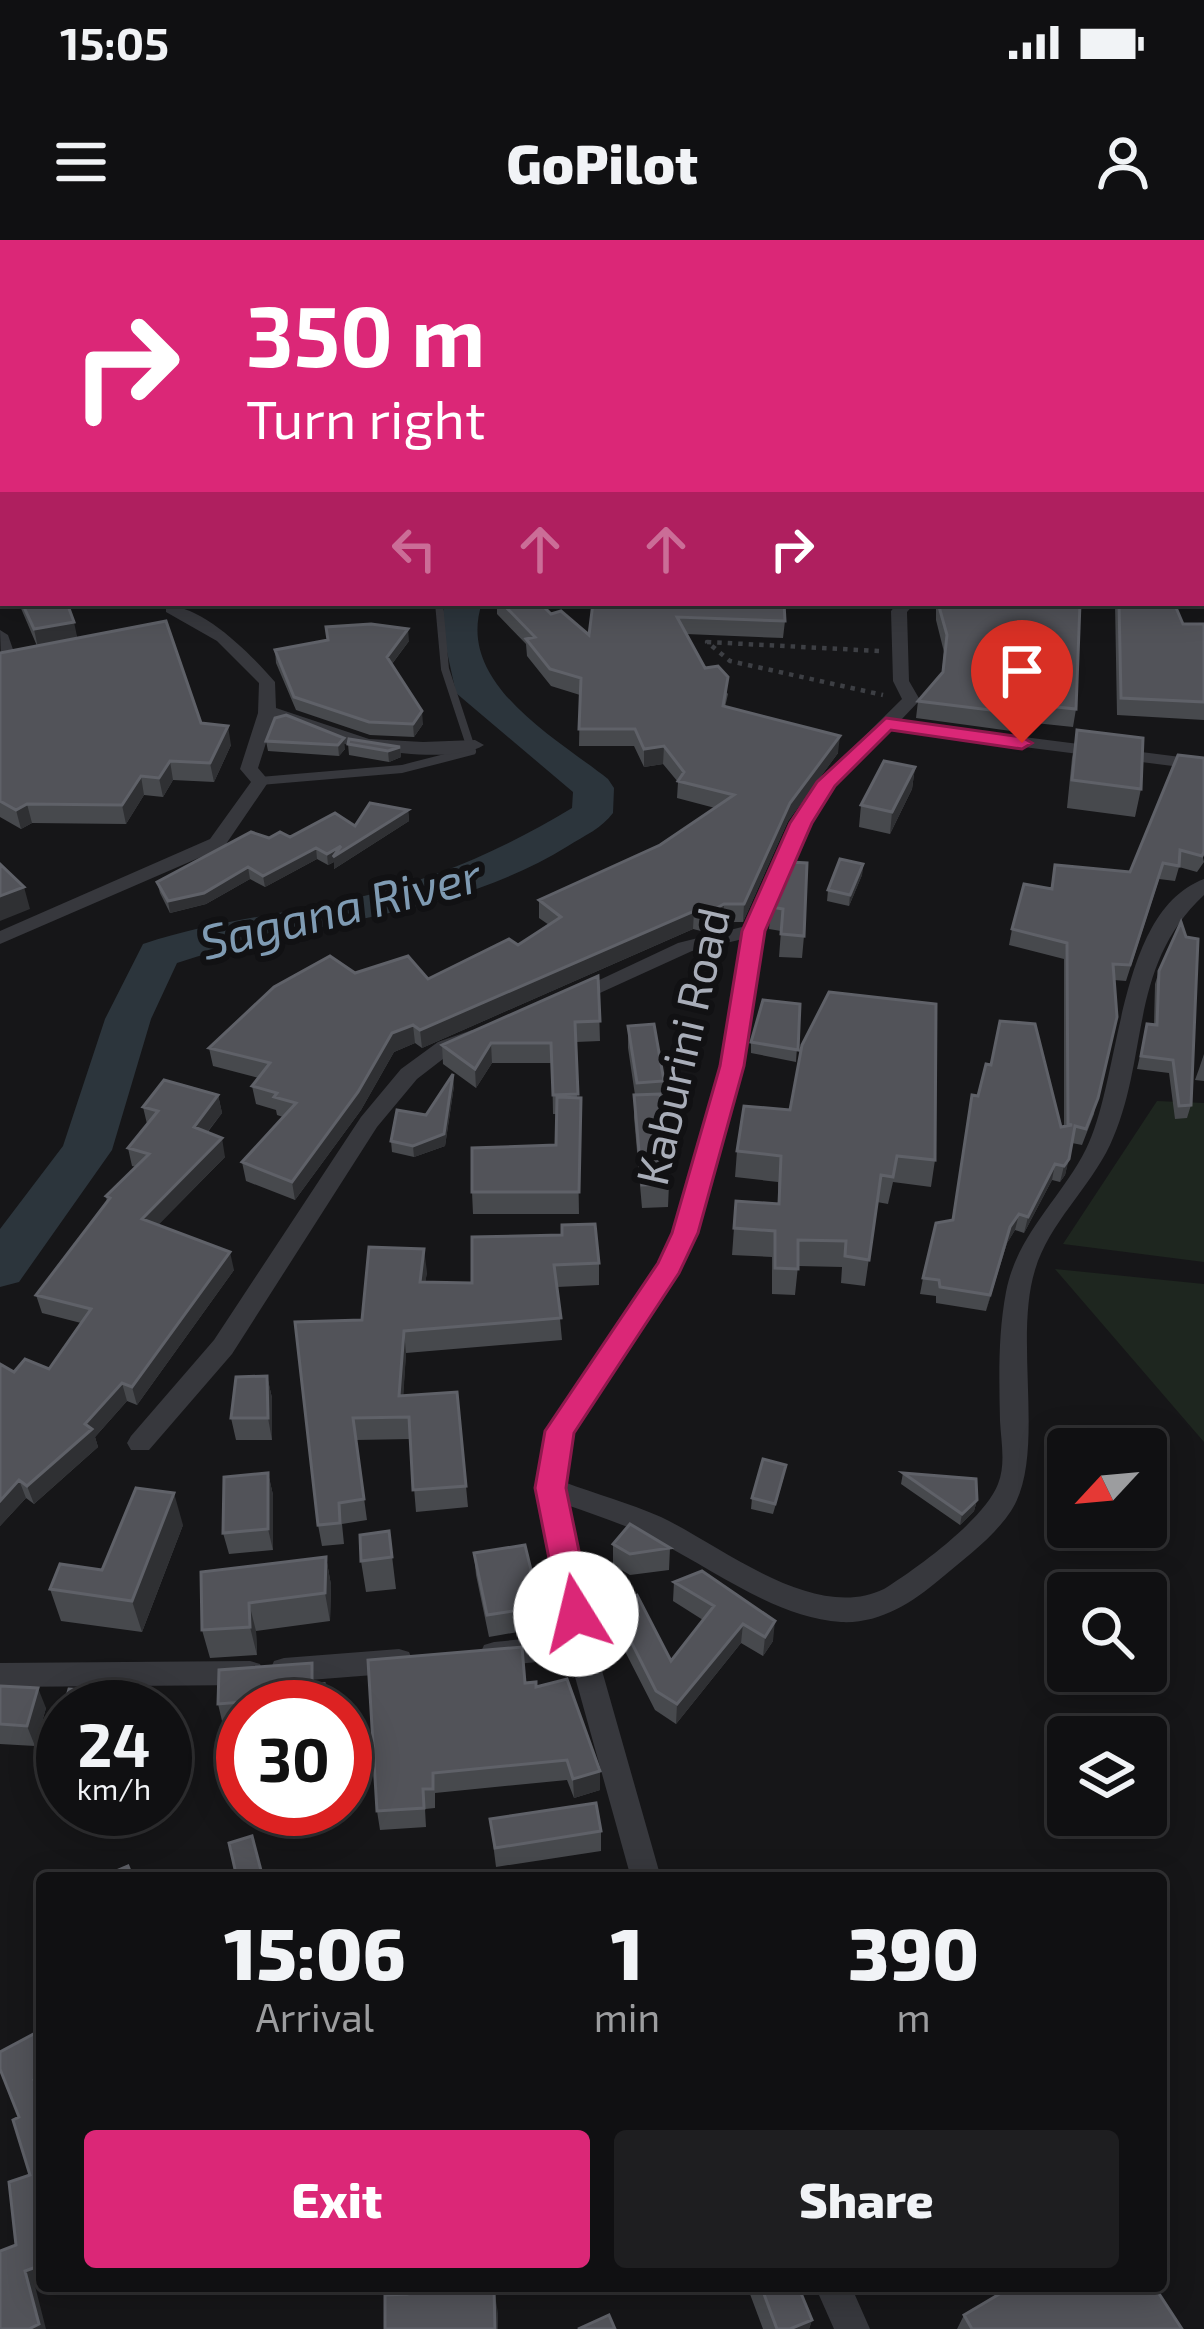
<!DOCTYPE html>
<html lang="en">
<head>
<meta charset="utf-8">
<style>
	:root { --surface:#101012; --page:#1e1e20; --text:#f1f3f6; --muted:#9c9d9f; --line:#303032; --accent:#db2777 }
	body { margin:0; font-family:"Exo 2",sans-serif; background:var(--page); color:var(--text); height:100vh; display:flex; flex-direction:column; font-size:45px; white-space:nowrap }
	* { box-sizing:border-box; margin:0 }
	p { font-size:39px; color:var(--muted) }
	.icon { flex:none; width:66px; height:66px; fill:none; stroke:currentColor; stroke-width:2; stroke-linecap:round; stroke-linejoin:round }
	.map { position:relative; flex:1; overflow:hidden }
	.drawer { position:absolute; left:36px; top:1632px; width:1131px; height:420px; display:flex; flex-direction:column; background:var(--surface); border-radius:12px; box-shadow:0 6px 30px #0003,0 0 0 3px var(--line) }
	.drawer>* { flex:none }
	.top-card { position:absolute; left:0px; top:0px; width:1206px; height:366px; box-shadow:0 6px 30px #0003,0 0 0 3px var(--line); background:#db2777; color:#fff; overflow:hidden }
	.needle { width:78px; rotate:244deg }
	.controls { position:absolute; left:1047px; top:1188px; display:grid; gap:24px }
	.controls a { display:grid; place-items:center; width:120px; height:120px; border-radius:12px; background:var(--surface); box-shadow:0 6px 30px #0003,0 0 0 3px var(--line); font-size:60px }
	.speed { position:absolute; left:36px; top:1440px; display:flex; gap:24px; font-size:60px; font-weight:700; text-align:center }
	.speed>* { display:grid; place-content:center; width:156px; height:156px; border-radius:50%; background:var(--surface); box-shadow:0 6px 30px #0003,0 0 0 3px var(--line); line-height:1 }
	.speed small { font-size:30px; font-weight:400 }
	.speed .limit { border:18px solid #d22; background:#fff; color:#111 }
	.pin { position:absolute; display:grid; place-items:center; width:102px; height:102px; color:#fff; margin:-123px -51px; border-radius:50% 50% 50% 0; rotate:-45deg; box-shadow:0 0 12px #0007 }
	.pin .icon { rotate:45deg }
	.me { position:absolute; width:132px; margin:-66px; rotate:351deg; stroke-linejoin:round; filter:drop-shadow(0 0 9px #0008) }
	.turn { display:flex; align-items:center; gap:42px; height:252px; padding:0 48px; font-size:54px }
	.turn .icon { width:156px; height:156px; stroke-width:2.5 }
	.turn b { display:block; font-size:84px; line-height:102px }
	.lanes { display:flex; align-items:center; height:114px; padding:0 48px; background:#0003; justify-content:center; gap:60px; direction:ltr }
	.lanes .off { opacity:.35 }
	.eta { display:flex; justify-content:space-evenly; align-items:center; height:204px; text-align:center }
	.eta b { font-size:72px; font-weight:800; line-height:84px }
	.action { display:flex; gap:24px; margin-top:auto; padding:24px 48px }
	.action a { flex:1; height:138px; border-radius:12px; background:var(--accent); color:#fff; font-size:48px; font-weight:800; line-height:138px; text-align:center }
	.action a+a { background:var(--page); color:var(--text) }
	.status { display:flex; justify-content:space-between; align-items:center; height:84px; padding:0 60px; background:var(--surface); direction:ltr }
	.status svg { height:33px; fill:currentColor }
	header { display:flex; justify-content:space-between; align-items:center; height:156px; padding:0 48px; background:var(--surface); font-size:54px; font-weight:800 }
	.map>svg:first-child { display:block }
</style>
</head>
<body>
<div class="status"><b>15:05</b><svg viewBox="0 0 49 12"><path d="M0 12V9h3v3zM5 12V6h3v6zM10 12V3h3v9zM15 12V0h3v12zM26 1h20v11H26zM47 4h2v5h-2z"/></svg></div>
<header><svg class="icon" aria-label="menu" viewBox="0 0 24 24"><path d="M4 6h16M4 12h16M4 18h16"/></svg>GoPilot<svg class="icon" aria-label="person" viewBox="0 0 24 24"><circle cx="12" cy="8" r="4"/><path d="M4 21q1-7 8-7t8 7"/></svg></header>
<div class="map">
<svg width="1204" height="2089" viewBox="0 0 1204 2089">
	<rect width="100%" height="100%" fill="#161618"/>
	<path fill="#1e261f" d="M1157 861 1204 863V1022L1063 1004Z
		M1055 1029 1204 1044V1202Z"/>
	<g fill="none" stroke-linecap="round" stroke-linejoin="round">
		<path fill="#2c353c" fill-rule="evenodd" d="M446 363H482C455 443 555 497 608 539L614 548 613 573C602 588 584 596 568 606 449 680 307 679 177 723L151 779 112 910 19 1042 0 1047V989L63 906 105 779 143 704C218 679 285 675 360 657 438 638 504 609 572 568L573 552 456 453 440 380Z"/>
		<path stroke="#3d3f44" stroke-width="4.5" stroke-dasharray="4.5 6" stroke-linecap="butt" d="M879 411 707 402 730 421 883 455"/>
		<path stroke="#37383d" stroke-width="8" d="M260 541 402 529 472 511 445 429 439 363"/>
		<path fill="#37383d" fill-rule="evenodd" d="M1203 13H1204V21H1203Z
			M1203 345H1204V361H1203Z
			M898 363H915L907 372 909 441 920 460 900 481 1204 520V530L890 490 834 545 810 583 764 690 743 826 697 993 677 1032 572 1193 564 1242C596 1254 629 1263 661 1277 722 1306 814 1383 884 1349 916 1329 984 1280 998 1244 1006 1224 1001 1201 1000 1181 999 1138 998 1094 1006 1052 1017 994 1061 959 1086 909 1122 837 1116 672 1204 639V655C1127 727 1150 819 1110 905 1089 949 1049 983 1035 1030 1013 1101 1047 1216 1011 1271 993 1298 964 1319 939 1340 912 1363 879 1384 841 1382 775 1377 716 1331 659 1302 630 1286 598 1276 567 1265L595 1406 661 1638H631L570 1419 494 1426 484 1423 480 1414 484 1405 494 1402 565 1395 537 1248 546 1191 659 1023C706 927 725 804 743 699L692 711 578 763 571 764 561 758 678 703 746 686 792 583 818 542 902 459 893 441 891 371Z
			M166 366C202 364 253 416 275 442L276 468 369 499 423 502 475 500 484 505C454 525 361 510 326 499 308 493 294 480 274 478L258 528 269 541 224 607 0 704V691L210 599 251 542 240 529 258 473 259 443 217 401 166 372Z
			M0 390 8 395 17 421 15 425 1 421Z
			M472 790 479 792 483 797 452 812 417 839 377 887 232 1114 149 1210H131L127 1203 131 1196 214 1100 361 877 401 829 438 802Z
			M399 1409 409 1412 413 1421 409 1430 399 1433 284 1442 274 1439 270 1430 274 1421 284 1418Z
			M250 1421 260 1424 264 1433 260 1442 250 1445 0 1447V1423Z
			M815 2046H851L870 2089H834Z"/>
	</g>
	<path fill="#47494d" d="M500 0H1131V3H497Z
		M8 363H67L77 398 201 483 231 505 214 542 173 540 163 557 144 555 126 584 32 583 21 589 0 577V413L37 406 20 366 10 368Z
		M497 363H540L551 374 589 395 593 363 785 381 783 398 686 394 705 428 728 454 725 467 838 513 788 581 743 682H723L705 692 693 689 422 808 415 803 394 812 361 870 295 960 246 941 242 922 283 877 277 875 276 870 256 864 252 846 259 838 213 826 209 808 355 733 428 739 518 705 549 685 539 678V660L660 605 715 568 677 558 678 542 663 524 644 527 634 506H579L580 455 551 446 527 416 526 404 497 374Z
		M936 363H1080L1076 469 1073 487 1016 481 1011 491 916 478 918 461 942 433 944 412 936 380Z
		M1115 363H1174L1183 384H1204V480L1117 475Z
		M409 401 392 424 423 484 414 497 370 495 296 470 276 423 275 410Z
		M275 478 345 509 339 516 268 511 266 501Z
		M1077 490 1141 549 1135 577 1067 568 1072 518Z
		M348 504 400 507 401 517 389 522 349 515Z
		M1178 515 1204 622 1197 632 1179 627 1175 641 1159 639 1126 741 1114 740 1094 874 1082 905 1072 903 1065 935 1060 942 1052 940 1024 993 1015 990 1007 1003 986 1071 936 1063V1056L920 1054 923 1038 952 980 1061 887 1064 886V719L1009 705 1012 689 1051 648 1055 625 1130 632Z
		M915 527 912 549 890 594 859 587 861 565Z
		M408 570 409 581 334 629V622L328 625 317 619 265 647 250 639 206 664 170 673 160 653 157 642 269 598 290 597 355 586Z
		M790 622 804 696 802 718 779 717 781 691 769 689 771 667Z
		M863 624 862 635 849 666 827 661 828 650Z
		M1159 731 1191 865 1187 878 1175 879 1169 833 1137 829 1147 784 1154 785 1155 744Z
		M598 736 600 801 576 802 579 974H473L472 952 556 905V874H553L552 823H492L476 848 443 824 442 805Z
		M800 764 796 822 751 813V802Z
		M628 786 664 841 663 864H661L669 944 668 967 642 968 634 877 635 855 628 808Z
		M1204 814V841L1195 840 1199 829Z
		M454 846 445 906 414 917 392 912 391 901 426 875Z
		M218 855 222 873 207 893 225 917 158 985 234 1030 137 1165 127 1161 95 1197 98 1207 34 1264 26 1258 0 1286V1124L14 1132 49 1129 81 1083 42 1073 36 1055 107 962 106 956 136 927 132 926 128 908 147 884 143 867Z
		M744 866 935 920 931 947 893 942 888 964 877 962 865 1046 841 1043 842 1027 798 1026 795 1055 772 1054V1017L732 1015 736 961 778 963V942L735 937 737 911Z
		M472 997 599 1023V1045L557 1047 562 1100 406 1113 403 1156 457 1152 468 1267 416 1272 410 1199 356 1200 367 1280 342 1284 344 1304 322 1306 318 1285 362 1080 427 1032 425 1043H472Z
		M267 1136 272 1158V1200H236L231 1178Z
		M268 1233 273 1255V1310L229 1314 223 1293Z
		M903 1233 977 1260 974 1271 960 1285 901 1244Z
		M784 1236 773 1274 751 1269 752 1258Z
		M183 1285 142 1392 61 1381 50 1349 102 1330Z
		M389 1291 396 1349 366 1352 361 1321Z
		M613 1304 670 1308 669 1330 630 1335 613 1325Z
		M474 1313 540 1367 541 1388 489 1397 476 1335Z
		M326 1317 331 1345 330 1381 256 1391 257 1415 210 1418 202 1390Z
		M674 1342 773 1401 763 1416 741 1403 676 1484 655 1470 611 1384 612 1364 671 1421 703 1380 673 1361Z
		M525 1443 536 1447 600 1531V1550L574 1558 567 1540 435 1553V1568L425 1569 426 1587 380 1590 377 1571Z
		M316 1444 329 1467H243V1483L223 1485 218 1464Z
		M0 1446 46 1468 35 1506 0 1504Z
		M490 1579 601 1591V1611L496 1627Z
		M747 2046H798L812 2080 809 2089H763Z
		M964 2075 1182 2089H957Z"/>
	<path fill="#2f3033" d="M232 0H249L247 3H229Z
		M74 382 78 401 38 408 34 389Z
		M408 389 409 401 388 429 387 417Z
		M1019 463 1016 481 1011 491 1014 473Z
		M422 471 423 484 414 497 413 484Z
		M228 486 231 505 214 542 210 523Z
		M840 496 838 513 788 581 743 682 744 664 790 563Z
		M344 498 345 509 339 516 338 505Z
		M664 506 663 524 644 527V509Z
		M400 507 401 517 389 522 388 511Z
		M170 521 173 540 163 557 159 538Z
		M915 527 912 549 890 594 892 572Z
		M141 536 144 555 126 584 122 565Z
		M27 564 32 583 21 589 16 570Z
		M408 570 409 581 334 629V622L328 625 327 614Z
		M316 608 317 619 265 647 263 636Z
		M863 624 862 635 849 666 850 655Z
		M248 627 250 639 206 664 170 673 168 661Z
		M24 647 30 669 0 681V656Z
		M724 664 723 682 705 692 706 674Z
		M694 671 693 689 422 808 420 790Z
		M413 785 415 803 394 812 361 870 295 960 292 942 392 793Z
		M491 803 492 823 476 848 475 829Z
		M453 834 454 846 445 906 414 917 413 906Z
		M218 855 222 873 197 905 194 887Z
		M222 898 225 917 146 997 142 979Z
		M1069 919 1065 935 1060 942 1064 926Z
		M1055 924 1052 940 1024 993 1028 977Z
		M1019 974 1015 990 1007 1003 986 1071 1010 987Z
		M424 1009 427 1032 422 1064 420 1042Z
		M230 1012 234 1030 137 1165 132 1147Z
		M404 1091 406 1113 402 1178 399 1156Z
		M267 1136 272 1158V1200L268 1178Z
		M122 1143 127 1161 95 1197 98 1207 34 1264 27 1246Z
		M268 1233 273 1255V1310L268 1289Z
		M19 1240 26 1258 0 1286V1261Z
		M174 1253 183 1285 142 1392 132 1361Z
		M977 1260 974 1271 960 1285 962 1274Z
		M326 1317 331 1345 330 1381 325 1353Z
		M249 1363 256 1391 257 1415 250 1387Z
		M775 1381 773 1401 763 1416 765 1397Z
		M743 1384 741 1403 676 1484 677 1464Z
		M38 1448 46 1468 35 1506 27 1486Z
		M115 1452 119 1462 118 1467H111Z
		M600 1531V1550L574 1558 573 1539Z
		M42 1836V1864L34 1840Z
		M42 2025V2040L34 2042 46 2089H29L25 2031Z
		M494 2049 498 2073V2089H495Z
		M812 2080 809 2089H790Z"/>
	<path fill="#525359" stroke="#5f6168" stroke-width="3" d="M0 0H232L229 3H3V344L0 337V20L2 4H0Z
		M500 0H619V3H497Z
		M632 0H786L742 3Z
		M809 0H1131V3H843Z
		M1140 0H1167L1166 3H1140Z
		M1203 52H1204L1203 166Z
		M1203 169 1204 172 1203 223Z
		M1203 225 1204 228 1203 334Z
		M22 363H67L74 382 34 389Z
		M502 363H540L551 374 561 371 589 395 593 363H784L785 381 677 377 705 428 718 426 728 437 723 466 840 496 790 563 744 664H724L706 674 694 671 420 790 413 785 392 793 358 852 292 942 242 922 296 863 274 857 277 853 252 846 270 823 209 808 274 747 330 716 355 733 408 716 428 739 509 699 518 705 561 677 539 660 660 605 734 555 678 541 684 532 664 506 644 509 635 489H579L581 438 550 429 526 399 535 397Z
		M938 363H1080L1076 469 1019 463 1014 473 918 461 943 432 947 395Z
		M1119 363H1174L1183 384H1204V462L1121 458Z
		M166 381 201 483 228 486 210 523 170 521 159 538 141 536 122 565 27 564 16 570 0 561V413Z
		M371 384 408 389 387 417 422 471 413 484 369 482 294 457 275 410 328 400 326 387Z
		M286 475 344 498 338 505 266 501 275 478Z
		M1077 490 1143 498 1141 549 1072 540Z
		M349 499 400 507 388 511 348 504Z
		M1178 515 1204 518V612L1202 616 1180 610 1179 626 1163 623 1130 725 1113 724 1117 777 1098 858 1086 889 1075 886 1069 919 1064 926 1055 924 1028 977 1019 974 1010 987 990 1055 940 1047 939 1040 923 1038 936 983 953 980 972 855 978 856 986 824 991 825 1000 781 1035 784 1061 887 1072 885 1068 884 1067 703 1012 689 1024 644 1052 649 1055 625 1130 632Z
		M884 521 915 527 892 572 861 565Z
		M370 563 408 570 333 617 341 606 327 614 316 608 263 636 248 627 204 653 168 661 157 642 251 592 269 598 280 592 290 597 335 573 355 586Z
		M840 619 863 624 850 655 828 650Z
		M790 622 807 623 804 696 781 694 783 669 771 667Z
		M0 624 24 647 0 656Z
		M1181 682 1186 697 1198 699 1191 865 1179 866 1173 820 1141 816 1147 784 1157 785 1159 731Z
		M598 736 600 781 575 782 578 854 553 855 551 803H491L475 829 442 805Z
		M829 752 936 764 935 920 897 916 893 937 881 935 869 1020 845 1016 846 1001 798 1000V1029L775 1028V991L734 988 736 961 779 964 781 916 737 911 744 866 790 870 802 805Z
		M763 760 800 764 798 810 751 802Z
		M654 784 664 841 637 843 628 786Z
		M453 834 444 894 413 906 391 901 397 870 426 875Z
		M164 840 218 855 194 887 222 898 142 979 230 1012 132 1147 122 1143 85 1184 92 1189 27 1246 19 1240 0 1261V1124L14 1132 25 1119 49 1129 91 1069 36 1055 110 958 106 956 149 914 128 908 158 871 143 867Z
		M660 854 669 944 642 945 634 855Z
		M557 857 581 858 579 952H472V908L556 905Z
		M595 984 599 1023 554 1025 561 1078 404 1091 399 1156 457 1152 466 1246 413 1250 409 1177 353 1178 364 1259 339 1263 340 1283 318 1285 295 1082 362 1080 369 1007 424 1009 420 1042 472 1043V997L562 995V985Z
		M267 1136 268 1178H231L236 1137Z
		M763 1219 786 1225 775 1264 752 1258Z
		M268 1233V1289L223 1293 224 1237Z
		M903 1233 976 1239 977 1260 962 1274Z
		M136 1248 174 1253 132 1361 50 1349 60 1324 102 1330Z
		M630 1284 670 1308 630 1314 613 1304Z
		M389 1291 392 1317 361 1321 360 1295Z
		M525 1305 540 1367 487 1375 474 1313Z
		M326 1317 325 1353 249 1363 250 1387 202 1390 201 1332Z
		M702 1331 775 1381 765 1397 743 1384 677 1464 656 1451 612 1364 637 1355 671 1421 714 1366 674 1342Z
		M522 1407 525 1443 536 1442V1447L567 1439 600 1531 573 1539 567 1520 433 1533V1549H423L424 1568 377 1571 368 1420Z
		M312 1423V1445L324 1444V1467H283V1459L218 1464 219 1430Z
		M0 1446 38 1448 27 1486 0 1484Z
		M69 1449 115 1452 111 1467H64Z
		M596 1563 601 1591 495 1608 490 1579Z
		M252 1596 263 1638H237L229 1603Z
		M128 1626 133 1638H100Z
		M41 1790 42 1836 34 1840 42 1864V2025L25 2031 39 2084 29 2089H0V2011L16 2005 9 1942 30 1935 13 1880 19 1877 0 1829V1812Z
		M407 2046H461V2051L494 2049 495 2089H385V2055L407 2054Z
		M761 2046H798L812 2080 790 2089H777Z
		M1013 2046H1154L1182 2089H972L964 2075Z
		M609 2075 615 2089H578Z"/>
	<path fill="#db2777" stroke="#8e194d" stroke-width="3" d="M886 478 1022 497 1032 503 1022 509 891 490 835 546 812 583 765 691 744 826 698 993 679 1033 574 1193 566 1248 592 1374 587 1383H564L560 1374 535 1248 545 1191 658 1023 672 993 720 826 742 691 790 583 817 542Z"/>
	<g text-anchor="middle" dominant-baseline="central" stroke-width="12" stroke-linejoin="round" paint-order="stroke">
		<g font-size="45" fill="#a8adb8" stroke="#111113">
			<text transform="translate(681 806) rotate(-77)">Kaburini Road</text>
		</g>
		<g font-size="48" font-style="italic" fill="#7f9bb3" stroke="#111113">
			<text transform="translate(340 667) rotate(-14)">Sagana River</text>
		</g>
	</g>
</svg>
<div class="controls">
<a><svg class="needle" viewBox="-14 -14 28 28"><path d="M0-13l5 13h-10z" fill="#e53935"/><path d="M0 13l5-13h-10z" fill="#9c9d9f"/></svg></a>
<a><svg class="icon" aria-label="search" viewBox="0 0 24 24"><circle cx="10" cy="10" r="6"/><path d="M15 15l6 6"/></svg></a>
<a><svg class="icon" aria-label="layers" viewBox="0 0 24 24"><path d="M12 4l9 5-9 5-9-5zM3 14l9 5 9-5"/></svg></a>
</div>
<div class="speed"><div>24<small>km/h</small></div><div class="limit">30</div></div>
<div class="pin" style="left:1022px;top:503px;background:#d93025"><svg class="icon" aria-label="arrive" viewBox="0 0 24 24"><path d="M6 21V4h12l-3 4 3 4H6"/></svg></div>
<svg class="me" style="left:576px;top:1374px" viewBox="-20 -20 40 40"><circle r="19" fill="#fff"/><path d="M0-13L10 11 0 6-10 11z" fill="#db2777"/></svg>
<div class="top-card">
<div class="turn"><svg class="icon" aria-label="right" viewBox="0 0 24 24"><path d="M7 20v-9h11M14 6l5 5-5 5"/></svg><div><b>350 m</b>Turn right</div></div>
<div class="lanes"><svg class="icon off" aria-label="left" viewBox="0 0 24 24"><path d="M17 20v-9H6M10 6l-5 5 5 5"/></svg><svg class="icon off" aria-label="ahead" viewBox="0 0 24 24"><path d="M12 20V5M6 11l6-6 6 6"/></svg><svg class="icon off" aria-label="ahead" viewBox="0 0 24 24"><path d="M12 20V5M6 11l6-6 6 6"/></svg><svg class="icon" aria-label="right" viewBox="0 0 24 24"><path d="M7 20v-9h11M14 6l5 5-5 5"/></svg></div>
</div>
<section class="drawer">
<div class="eta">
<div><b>15:06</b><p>Arrival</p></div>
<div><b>1</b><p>min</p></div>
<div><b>390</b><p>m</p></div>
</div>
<div class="action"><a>Exit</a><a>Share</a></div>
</section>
</div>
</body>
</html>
